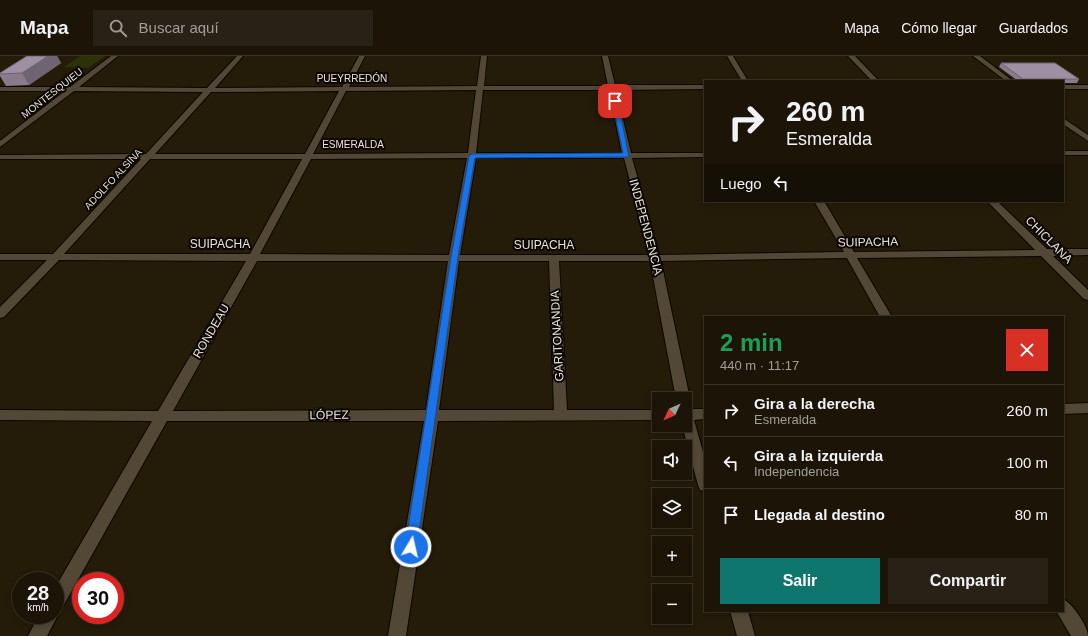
<!DOCTYPE html>
<html lang="es">
<head>
<meta charset="utf-8">
<style>
	:root { --surface:#1b1407; --page:#282115; --text:#f1f3f6; --muted:#a09e9b; --line:#393328; --accent:#0f766e }
	body { margin:0; font-family:Helvetica,sans-serif; background:var(--page); color:var(--text); height:100vh; display:flex; flex-direction:column; font-size:15px; white-space:nowrap }
	* { box-sizing:border-box; margin:0 }
	p { font-size:13px; color:var(--muted) }
	.icon { flex:none; width:22px; height:22px; fill:none; stroke:currentColor; stroke-width:2; stroke-linecap:round; stroke-linejoin:round }
	.map { position:relative; flex:1; overflow:hidden }
	.side { position:absolute; left:704px; top:260px; width:360px; height:296px; display:flex; flex-direction:column; background:var(--surface); border-radius:0px; box-shadow:0 2px 6px #0003,0 0 0 1px var(--line) }
	.side>* { flex:none }
	.guide { position:absolute; left:704px; top:24px; width:360px; height:122px; border-radius:0px; box-shadow:0 2px 6px #0003,0 0 0 1px var(--line); background:#1b1407; color:var(--text); overflow:hidden }
	.needle { width:26px; rotate:226deg }
	.tools { position:absolute; left:652px; top:336px; display:grid; gap:8px }
	.tools a { display:grid; place-items:center; width:40px; height:40px; border-radius:0px; background:var(--surface); box-shadow:0 2px 6px #0003,0 0 0 1px var(--line); font-size:20px }
	.speed { position:absolute; left:12px; top:516px; display:flex; gap:8px; font-size:20px; font-weight:700; text-align:center }
	.speed>* { display:grid; place-content:center; width:52px; height:52px; border-radius:50%; background:var(--surface); box-shadow:0 2px 6px #0003,0 0 0 1px var(--line); line-height:1 }
	.speed small { font-size:10px; font-weight:400 }
	.speed .limit { border:6px solid #d22; background:#fff; color:#111 }
	.pin { position:absolute; display:grid; place-items:center; width:34px; height:34px; color:#fff; margin:-17px; border-radius:8px; box-shadow:0 2px 6px #0006 }
	.me { position:absolute; width:44px; margin:-22px; rotate:9deg; stroke-linejoin:round; filter:drop-shadow(0 0 3px #0008) }
	.turn { display:flex; align-items:center; gap:14px; height:84px; padding:0 16px; font-size:18px }
	.turn .icon { width:52px; height:52px; stroke-width:2.5 }
	.turn b { display:block; font-size:28px; line-height:34px }
	.then { display:flex; align-items:center; height:38px; padding:0 16px; background:#0003; gap:8px; font-size:15px }
	.round { display:grid; place-items:center; flex:none; width:42px; height:42px; border-radius:0px; background:var(--page) }
	.head { display:flex; align-items:center; justify-content:space-between; height:68px; padding:0 16px }
	h1 { font-size:24px; font-weight:700; line-height:30px; color:#1e9e55 }
	.primary-button { display:flex; gap:8px; margin-top:auto; padding:8px 16px }
	.primary-button a { flex:1; height:46px; border-radius:0px; background:var(--accent); color:#fff; font-size:16px; font-weight:700; line-height:46px; text-align:center }
	.primary-button a+a { background:var(--page); color:var(--text) }
	ul { padding:0; list-style:none }
	li { display:flex; align-items:center; gap:12px; height:52px; padding:0 16px; border-top:1px solid var(--line) }
	li div { flex:1 }
	li b { display:block; font-size:15px }
	li em { font-style:normal }
	header { display:flex; align-items:center; gap:24px; box-sizing:border-box; height:56px; padding:0 20px; background:var(--surface); border-bottom:1px solid var(--line) }
	header strong { font-size:19px }
	nav { display:flex; gap:22px; margin-inline-start:auto; font-size:14px }
	.search { width:280px; height:36px; background:var(--page); display:flex; align-items:center; gap:10px; box-sizing:border-box; padding:0 14px; border-radius:0px; color:var(--muted); font-size:15px }
	.map>svg:first-child { display:block }
</style>
</head>
<body>
<header>
<strong>Mapa</strong>
<div class="search"><svg class="icon" aria-label="search" viewBox="0 0 24 24"><circle cx="10" cy="10" r="6"/><path d="M15 15l6 6"/></svg>Buscar aquí</div>
<nav><a>Mapa</a><a>Cómo llegar</a><a>Guardados</a></nav>
</header>
<div class="map">
<svg width="1088" height="580" viewBox="0 0 1088 580">
	<rect width="100%" height="100%" fill="#241b09"/>
	<path fill="#2d3109" d="M80 0H105L88 12 64 11Z"/>
	<g fill="none" stroke-linecap="round" stroke-linejoin="round">
		<defs>
			<path id="street" d="M111 0H118L79 31 207 32 237 0H243L215 32 342 31 359 0H365L349 31 477 30 481 0H487L484 30H608L602 0H608L615 29H705V33L616 34 631 97H705V101L632 102 659 199 844 196 814 145H824L854 196 1035 194 987 145H997L1047 193H1088V199L1053 200 1088 234V244L1084 243 1041 200 857 202 892 261H880L847 202 661 205 690 343 685 347V343H676L650 205H559L567 354H659V364L438 365 406 580H388L424 365H167L61 554 56 556 58 559 47 580H28L39 559H55V532L152 365 0 364V354L158 355 246 205 59 204 4 261 0 262V251L47 204H0V198H53L141 103H0V99L146 98 203 36 74 35 0 91V85L65 35H0V31H70ZM476 34 468 97 313 98 346 35ZM483 34H609L622 97H476ZM339 35 305 98H155L211 36ZM467 102 449 199 260 198 311 103ZM476 102H624L649 199H460ZM150 103H302L250 198H64ZM257 205H448L426 354 173 355ZM459 205H549L554 354H439Z
				M727 0H733L748 25H742Z
				M848 0H855L879 25H872Z
				M973 0H980L1013 25H1006Z
				M1063 29H1088V33H1063Z
				M1063 62 1088 79V85L1063 68Z
				M1063 95H1088V99H1063Z
				M1088 347V357L1063 358V348Z
				M685 350 691 353H705V363L694 364 705 403V435L700 434 698 429 682 369H685Z
				M1063 543C1072 547 1088 570 1088 580H1071L1056 555H1063Z
				M730 555H748L755 580H737Z"/>
		</defs>
		<use href="#street" stroke="#0d0600" stroke-width="2"/>
		<use href="#street" fill="#524835" fill-rule="evenodd"/>
	</g>
	<path fill="#897b8b" d="M27 0H57L61 7 29 29 6 30 0 20V17Z
		M1001 7 1079 23 1077 27H1063V25H1018L999 11Z"/>
	<path fill="#6f6471" d="M48 0H57L61 7 29 29 22 17Z"/>
	<path fill="#9f8fa2" stroke="#6f6471" d="M27 0H48L22 17 0 18V17Z
		M1001 7H1055L1079 23H1023Z"/>
	<path fill="#1a73e8" stroke="#114b97" d="M615 43 618 45 629 101 475 102 458 201 417 491 416 495 411 497 407 495 405 491 451 201 469 100 472 98 623 97 612 45Z"/>
	<g text-anchor="middle" dominant-baseline="central" stroke-width="4" stroke-linejoin="round" paint-order="stroke">
		<g font-size="10" fill="#e9e3d8" stroke="#0a0602">
			<text x="352" y="22">PUEYRREDÓN</text>
			<text transform="translate(52 37) rotate(-38)">MONTESQUIEU</text>
			<text x="353" y="88">ESMERALDA</text>
			<text transform="translate(113 123) rotate(-47)">ADOLFO ALSINA</text>
		</g>
		<g font-size="12" fill="#e9e3d8" stroke="#0a0602">
			<text transform="translate(646 171) rotate(75)">INDEPENDENCIA</text>
			<text transform="translate(1049 184) rotate(45)">CHICLANA</text>
			<text transform="translate(868 186) rotate(-1)">SUIPACHA</text>
			<text x="220" y="188">SUIPACHA</text>
			<text x="544" y="189">SUIPACHA</text>
			<text transform="translate(211 275) rotate(-60)">RONDEAU</text>
			<text transform="translate(557 280) rotate(-93)">GARITONANDIA</text>
			<text transform="translate(329 359) rotate(-1)">LÓPEZ</text>
		</g>
	</g>
</svg>
<div class="tools">
<a><svg class="needle" viewBox="-14 -14 28 28"><path d="M0-13l5 13h-10z" fill="#e53935"/><path d="M0 13l5-13h-10z" fill="#a09e9b"/></svg></a>
<a><svg class="icon" aria-label="sound" viewBox="0 0 24 24"><path d="M4 9h4l5-4v14l-5-4H4zM17 9q2 3 0 6"/></svg></a>
<a><svg class="icon" aria-label="layers" viewBox="0 0 24 24"><path d="M12 4l9 5-9 5-9-5zM3 14l9 5 9-5"/></svg></a>
<a>+</a>
<a>−</a>
</div>
<div class="speed"><div>28<small>km/h</small></div><div class="limit">30</div></div>
<div class="pin" style="left:615px;top:45px;background:#d93025"><svg class="icon" aria-label="arrive" viewBox="0 0 24 24"><path d="M6 21V4h12l-3 4 3 4H6"/></svg></div>
<svg class="me" style="left:411px;top:491px" viewBox="-20 -20 40 40"><circle r="17" fill="#1a73e8" stroke="#fff" stroke-width="3"/><path d="M0-11L8 9 0 5-8 9z" fill="#fff"/></svg>
<div class="guide">
<div class="turn"><svg class="icon" aria-label="right" viewBox="0 0 24 24"><path d="M7 20v-9h11M14 6l5 5-5 5"/></svg><div><b>260 m</b>Esmeralda</div></div>
<div class="then">Luego<svg class="icon" aria-label="left" viewBox="0 0 24 24"><path d="M17 20v-9H6M10 6l-5 5 5 5"/></svg></div>
</div>
<section class="side">
<div class="head"><div><h1>2 min</h1><p>440 m · 11:17</p></div><a class="round" style="background:#d93025;color:#fff"><svg class="icon" aria-label="close" viewBox="0 0 24 24"><path d="M6 6l12 12M18 6L6 18"/></svg></a></div>
<ul>
<li><svg class="icon" aria-label="right" viewBox="0 0 24 24"><path d="M7 20v-9h11M14 6l5 5-5 5"/></svg><div><b>Gira a la derecha</b><p>Esmeralda</p></div><em>260 m</em></li>
<li><svg class="icon" aria-label="left" viewBox="0 0 24 24"><path d="M17 20v-9H6M10 6l-5 5 5 5"/></svg><div><b>Gira a la izquierda</b><p>Independencia</p></div><em>100 m</em></li>
<li><svg class="icon" aria-label="arrive" viewBox="0 0 24 24"><path d="M6 21V4h12l-3 4 3 4H6"/></svg><div><b>Llegada al destino</b></div><em>80 m</em></li>
</ul>
<div class="primary-button"><a>Salir</a><a>Compartir</a></div>
</section>
</div>
</body>
</html>
